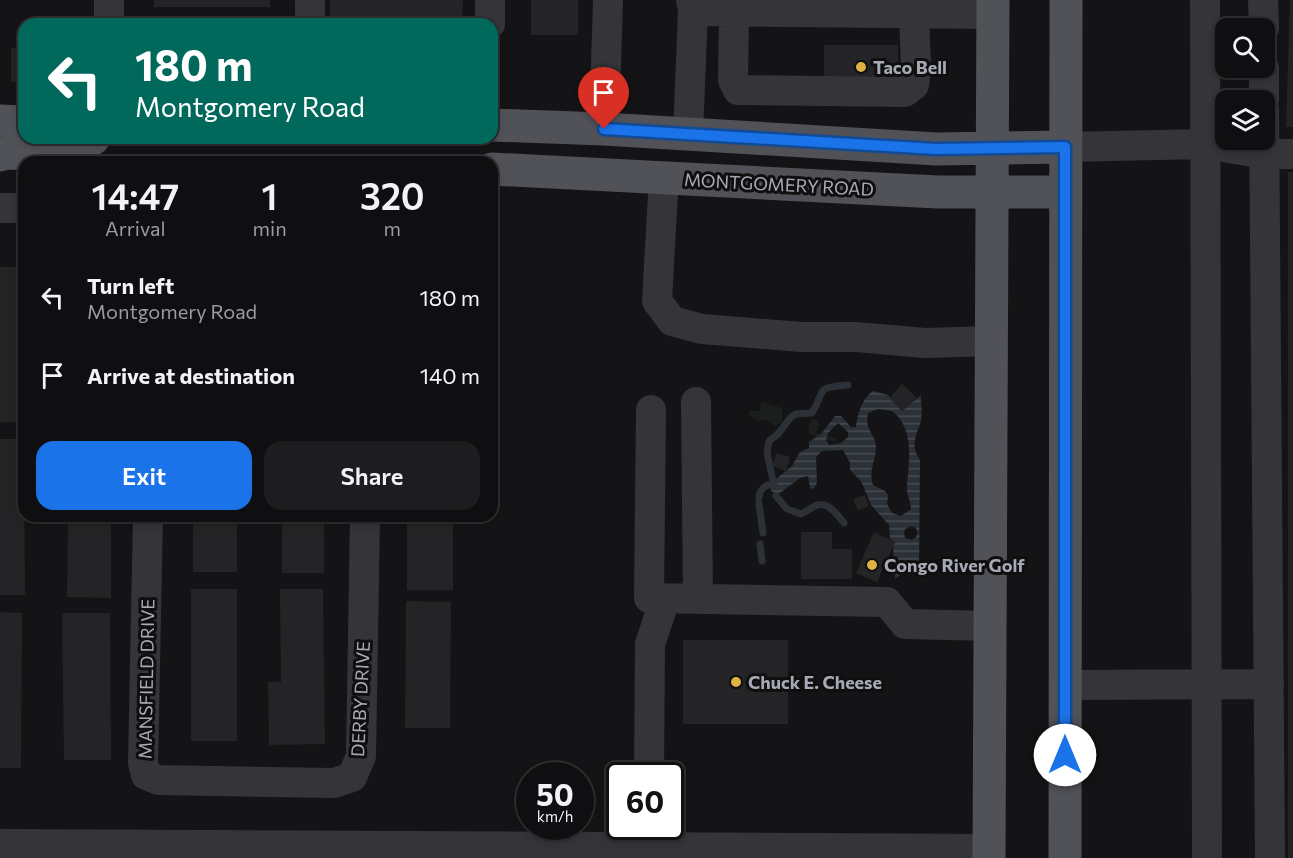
<!DOCTYPE html>
<html lang="en">
<head>
<meta charset="utf-8">
<style>
	:root { --surface:#0f0e10; --page:#1d1c1e; --text:#f1f3f6; --muted:#9b9c9f; --line:#2f2e30; --accent:#1a73e8 }
	body { margin:0; font-family:Commissioner,sans-serif; background:var(--page); color:var(--text); height:100vh; display:flex; flex-direction:column; font-size:22px; white-space:nowrap }
	* { box-sizing:border-box; margin:0 }
	p { font-size:20px; color:var(--muted) }
	.icon { flex:none; width:33px; height:33px; fill:none; stroke:currentColor; stroke-width:2; stroke-linecap:round; stroke-linejoin:round }
	.map { position:relative; flex:1; overflow:hidden }
	.sheet { position:absolute; left:18px; top:156px; width:480px; height:366px; display:flex; flex-direction:column; background:var(--surface); border-radius:18px; box-shadow:0 3px 9px #0003,0 0 0 2px var(--line) }
	.sheet>* { flex:none }
	.banner { position:absolute; left:18px; top:18px; width:480px; height:126px; border-radius:18px; box-shadow:0 3px 9px #0003,0 0 0 2px var(--line); background:#00695c; color:#fff; overflow:hidden }
	.buttons { position:absolute; left:1215px; top:18px; display:grid; gap:12px }
	.buttons a { display:grid; place-items:center; width:60px; height:60px; border-radius:12px; background:var(--surface); box-shadow:0 3px 9px #0003,0 0 0 2px var(--line); font-size:30px }
	.speed { position:absolute; left:516px; top:762px; display:flex; gap:12px; font-size:30px; font-weight:700; text-align:center }
	.speed>* { display:grid; place-content:center; width:78px; height:78px; border-radius:50%; background:var(--surface); box-shadow:0 3px 9px #0003,0 0 0 2px var(--line); line-height:1 }
	.speed small { font-size:15px; font-weight:400 }
	.speed .limit { border:3px solid #111; border-radius:9px; background:#fff; color:#111 }
	.pin { position:absolute; display:grid; place-items:center; width:51px; height:51px; color:#fff; margin:-62px -26px; border-radius:50% 50% 50% 0; rotate:-45deg; box-shadow:0 0 6px #0007 }
	.pin .icon { rotate:45deg }
	.me { position:absolute; width:66px; margin:-33px; rotate:0deg; stroke-linejoin:round; filter:drop-shadow(0 0 4px #0008) }
	.turn { display:flex; align-items:center; gap:21px; height:126px; padding:0 18px; font-size:27px }
	.turn .icon { width:78px; height:78px; stroke-width:2.5 }
	.turn b { display:block; font-size:42px; line-height:51px }
	.eta { display:flex; justify-content:space-evenly; align-items:center; height:102px; text-align:center }
	.eta b { font-size:36px; font-weight:600; line-height:42px }
	.button { display:flex; gap:12px; margin-top:auto; padding:12px 18px }
	.button a { flex:1; height:69px; border-radius:18px; background:var(--accent); color:#fff; font-size:24px; font-weight:600; line-height:69px; text-align:center }
	.button a+a { background:var(--page); color:var(--text) }
	ul { padding:0; list-style:none }
	li { display:flex; align-items:center; gap:18px; height:78px; padding:0 18px }
	li div { flex:1 }
	li b { display:block; font-size:22px }
	li em { font-style:normal }
	.map>svg:first-child { display:block }
</style>
</head>
<body>
<div class="map">
<svg width="1293" height="858" viewBox="0 0 1293 858">
	<defs>
		<pattern id="water-rules" width="6" height="5" patternUnits="userSpaceOnUse" patternTransform="scale(1.5)"><rect width="6" height="5" fill="#2b3137"/><path d="M0 2.5h6" fill="none" stroke="#474c52"/></pattern>
	</defs>
	<rect width="100%" height="100%" fill="#141315"/>
	<path fill="#1a1f1b" d="M761 402 782 408V422L775 426 766 420 758 421 749 415V411H760Z
		M812 419 817 420 819 424 816 433 836 438 835 442 809 434V424Z"/>
	<path fill="url(#water-rules)" fill-rule="evenodd" d="M873 391 888 395 902 411 921 395C921 403 923 416 920 424 915 438 911 446 920 460L919 575 913 566 895 579 893 547 895 542 890 539 889 525 871 505 861 481 850 470V463L843 450 822 451 816 457 817 482 814 489 810 488 808 476 800 478 776 496 770 489 774 485 776 479 792 466 800 452 809 448V442L822 433 835 416H841L851 427H856C857 416 862 398 873 391ZM878 409 892 411C915 429 909 460 907 486 906 494 911 501 911 509L901 516 892 513 887 504 888 495 885 491 873 485C868 469 876 462 876 446 875 433 864 430 868 413ZM838 423 848 432V437L841 443 829 445 826 440 828 433ZM911 526 915 527 918 533 916 537 912 540 905 538 904 533 905 529Z"/>
	<g fill="none" stroke-linecap="round" stroke-linejoin="round">
		<path stroke="#2b3137" stroke-width="7" d="M776 496 787 509 801 514C806 512 809 509 815 506 827 500 837 514 844 523
			M759 498C759 490 766 483 774 485L767 453 769 441 778 434 791 417 796 414 812 413C827 388 814 388 848 385
			M759 504 763 533
			M760 544 762 561"/>
	</g>
	<path fill="#242426" d="M154 0H270V7H154Z
		M330 0H463L462 19 330 17Z
		M531 0H578V35H531Z
		M1290 0H1293V127H1286Z
		M824 45H898V85H824Z
		M11 48H24V82H11Z
		M1288 172H1293V858H1288Z
		M0 267H24L22 422H0Z
		M902 384 917 398 902 411 889 398Z
		M0 439H24L25 595H0Z
		M777 453 790 457 786 471 772 466Z
		M865 495 869 506 858 511 853 499Z
		M68 516H111V598L67 597Z
		M193 516H237V572H193Z
		M282 516H324V573H282Z
		M407 516H453V590H407Z
		M801 532H832V549H852V579H801Z
		M874 532 895 542 877 582 856 573Z
		M191 589H237V741H191Z
		M280 589H323L325 744 269 745 268 682H281Z
		M406 601 451 602 450 728H405Z
		M0 612 22 613 21 768H0Z
		M62 613H110L111 760H64Z
		M683 640H788V724H683Z"/>
	<g fill="none" stroke-linecap="round" stroke-linejoin="round">
		<path stroke="#353539" stroke-width="30" d="M109 0V24
			M490 0V24
			M1205 0 1207 858
			M1263 0 1264 28
			M693 11 993 14
			M734 12 733 80 738 90 905 92 914 85 916 69 914 14
			M310 24V0
			M1264 68V100
			M1264 110 1270 858
			M604 129 608 0
			M688 134 693 11 691 0
			M1065 147 1205 144 1265 154H1293
			M664 177 657 301 672 321 702 329 802 337H856L925 343 991 341
			M0 208H24
			M696 402 698 599
			M651 410 649 598 887 602 905 624 990 626
			M148 516 143 763 146 775 158 780 334 783 352 777 361 756 365 516
			M1065 685 1269 684
			M649 776 650 644 665 599
			M0 844 989 849"/>
		<path stroke="#515258" stroke-width="33" d="M0 121 24 122
			M492 125 604 129 936 149 1065 147
			M0 155 7 153C37 154 69 159 94 138
			M492 169 938 192H1065
			M989 858 993 0
			M1065 858 1066 0"/>
	</g>
	<g fill="none" stroke-linecap="round" stroke-linejoin="round">
		<defs>
			<path id="route" d="M604 129 936 149 1065 147V755"/>
		</defs>
		<use href="#route" stroke="#114b97" stroke-width="15"/>
		<use href="#route" stroke="#1a73e8" stroke-width="10"/>
	</g>
	<g fill="#deb142" stroke="#0f0f10" stroke-width="2">
		<circle cx="861" cy="67" r="6"/>
		<circle cx="872" cy="565" r="6"/>
		<circle cx="736" cy="682" r="6"/>
	</g>
	<g text-anchor="middle" dominant-baseline="central" stroke-width="6" stroke-linejoin="round" paint-order="stroke">
		<g font-size="18" font-weight="bold" fill="#a7aab4" stroke="#0f0f10" text-anchor="start">
			<text x="873" y="67">Taco Bell</text>
			<text x="884" y="565">Congo River Golf</text>
			<text x="748" y="682">Chuck E. Cheese</text>
		</g>
		<g font-size="18" fill="#a7aab4" stroke="#0f0f10">
			<text transform="translate(779 184) rotate(3)">MONTGOMERY ROAD</text>
			<text transform="translate(146 679) rotate(-89)">MANSFIELD DRIVE</text>
			<text transform="translate(360 699) rotate(-87)">DERBY DRIVE</text>
		</g>
	</g>
</svg>
<div class="buttons">
<a><svg class="icon" aria-label="search" viewBox="0 0 24 24"><circle cx="10" cy="10" r="6"/><path d="M15 15l6 6"/></svg></a>
<a><svg class="icon" aria-label="layers" viewBox="0 0 24 24"><path d="M12 4l9 5-9 5-9-5zM3 14l9 5 9-5"/></svg></a>
</div>
<div class="speed"><div>50<small>km/h</small></div><div class="limit">60</div></div>
<div class="pin" style="left:604px;top:129px;background:#d93025"><svg class="icon" aria-label="arrive" viewBox="0 0 24 24"><path d="M6 21V4h12l-3 4 3 4H6"/></svg></div>
<svg class="me" style="left:1065px;top:755px" viewBox="-20 -20 40 40"><circle r="19" fill="#fff"/><path d="M0-13L10 11 0 6-10 11z" fill="#1a73e8"/></svg>
<div class="banner">
<div class="turn"><svg class="icon" aria-label="left" viewBox="0 0 24 24"><path d="M17 20v-9H6M10 6l-5 5 5 5"/></svg><div><b>180 m</b>Montgomery Road</div></div>
</div>
<section class="sheet">
<div class="eta">
<div><b>14:47</b><p>Arrival</p></div>
<div><b>1</b><p>min</p></div>
<div><b>320</b><p>m</p></div>
</div>
<ul>
<li><svg class="icon" aria-label="left" viewBox="0 0 24 24"><path d="M17 20v-9H6M10 6l-5 5 5 5"/></svg><div><b>Turn left</b><p>Montgomery Road</p></div><em>180 m</em></li>
<li><svg class="icon" aria-label="arrive" viewBox="0 0 24 24"><path d="M6 21V4h12l-3 4 3 4H6"/></svg><div><b>Arrive at destination</b></div><em>140 m</em></li>
</ul>
<div class="button"><a>Exit</a><a>Share</a></div>
</section>
</div>
</body>
</html>
